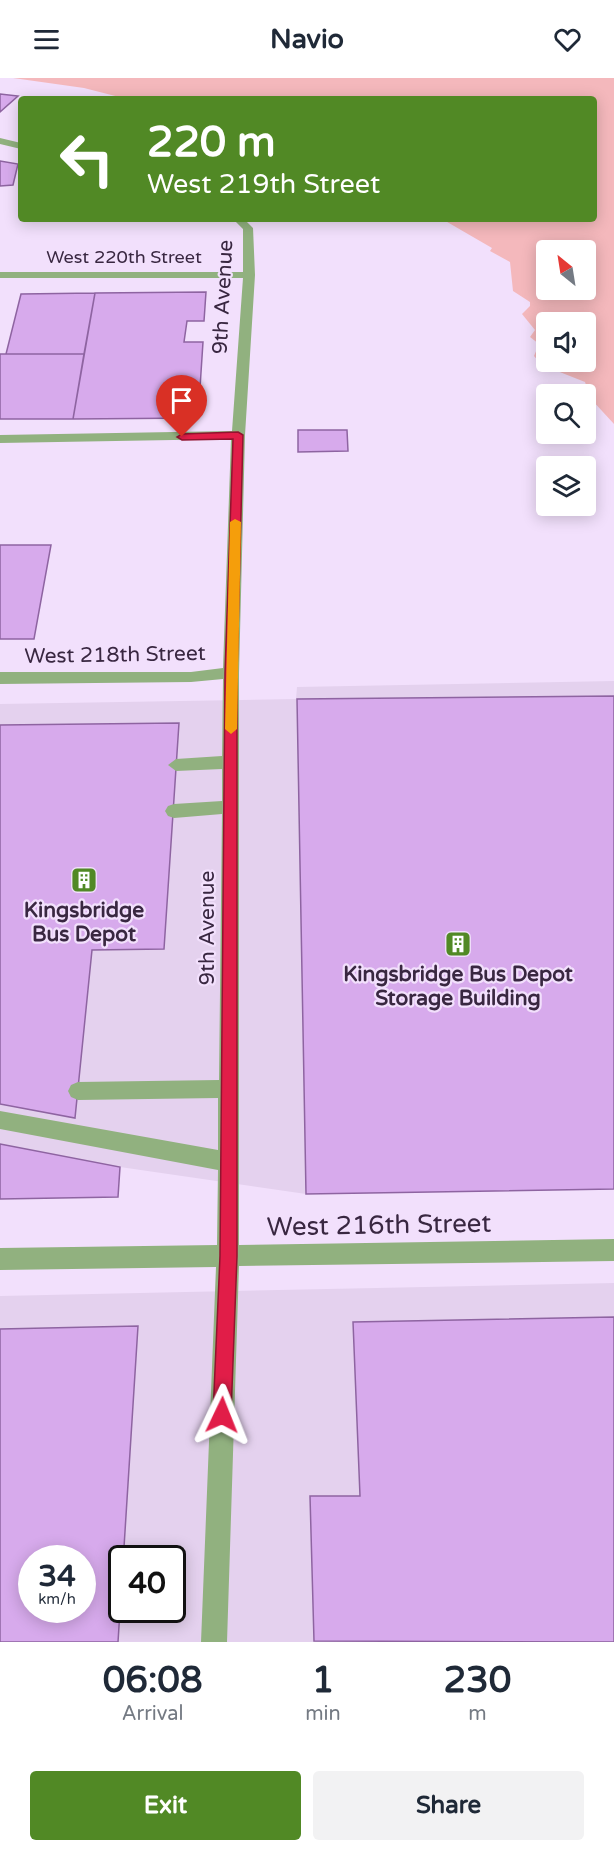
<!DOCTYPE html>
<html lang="en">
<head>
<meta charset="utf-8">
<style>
	:root { --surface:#fff; --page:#f2f2f3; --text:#1f2937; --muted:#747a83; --accent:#518925 }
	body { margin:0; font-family:"Varela Round",sans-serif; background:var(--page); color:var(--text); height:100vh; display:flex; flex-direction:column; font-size:22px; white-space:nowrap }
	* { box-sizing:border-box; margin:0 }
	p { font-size:20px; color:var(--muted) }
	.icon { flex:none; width:33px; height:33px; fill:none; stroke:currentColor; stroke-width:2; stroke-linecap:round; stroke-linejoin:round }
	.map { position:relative; height:1564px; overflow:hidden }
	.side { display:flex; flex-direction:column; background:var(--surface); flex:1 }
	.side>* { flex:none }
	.hud { position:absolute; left:18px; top:18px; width:579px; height:126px; border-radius:6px; box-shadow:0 3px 15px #0003; background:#518925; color:#fff; overflow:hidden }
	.needle { width:39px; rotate:330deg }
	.controls { position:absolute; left:536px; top:162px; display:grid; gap:12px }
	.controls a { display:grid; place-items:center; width:60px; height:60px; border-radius:6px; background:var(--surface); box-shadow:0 3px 15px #0003; font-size:30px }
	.speed { position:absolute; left:18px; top:1467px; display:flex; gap:12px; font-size:30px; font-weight:700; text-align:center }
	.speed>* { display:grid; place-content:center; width:78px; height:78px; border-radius:50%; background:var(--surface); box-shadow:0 3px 15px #0003; line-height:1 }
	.speed small { font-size:15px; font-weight:400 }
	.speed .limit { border:3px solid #111; border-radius:9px; background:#fff; color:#111 }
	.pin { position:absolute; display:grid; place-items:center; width:51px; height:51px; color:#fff; margin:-62px -26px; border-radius:50% 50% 50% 0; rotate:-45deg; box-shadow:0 0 6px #0007 }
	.pin .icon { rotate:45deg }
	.me { position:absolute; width:66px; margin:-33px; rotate:2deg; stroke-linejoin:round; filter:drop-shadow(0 0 4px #0008) }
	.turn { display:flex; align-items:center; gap:21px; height:126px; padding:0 30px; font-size:27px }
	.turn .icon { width:78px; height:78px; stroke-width:2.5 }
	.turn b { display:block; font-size:42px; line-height:51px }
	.eta { display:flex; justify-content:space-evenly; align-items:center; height:102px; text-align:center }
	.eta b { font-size:36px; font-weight:700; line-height:42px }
	.action { display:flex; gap:12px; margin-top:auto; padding:12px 30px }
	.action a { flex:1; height:69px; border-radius:6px; background:var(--accent); color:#fff; font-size:24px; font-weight:700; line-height:69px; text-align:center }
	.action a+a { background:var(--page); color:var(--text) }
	header { display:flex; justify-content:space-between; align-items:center; height:78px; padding:0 30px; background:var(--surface); font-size:27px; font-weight:700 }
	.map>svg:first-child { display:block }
</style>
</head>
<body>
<header><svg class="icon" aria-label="menu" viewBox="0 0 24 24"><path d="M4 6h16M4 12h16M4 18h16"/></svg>Navio<svg class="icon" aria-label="heart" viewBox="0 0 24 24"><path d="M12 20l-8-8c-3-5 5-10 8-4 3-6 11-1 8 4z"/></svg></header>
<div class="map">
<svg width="614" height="1564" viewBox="0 0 614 1564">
	<rect width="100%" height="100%" fill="#f2e0fc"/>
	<path fill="#e4d1ee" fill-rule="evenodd" d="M614 603V1111L306 1116 120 1089 0 1066V626L296 621 297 609Z
		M614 1205V1564H0V1218ZM32 1480H82V1532H32ZM122 1480H172V1532H122Z"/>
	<path fill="#f4b8bc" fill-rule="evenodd" d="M13 0H614V346L591 321 585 304 542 287 534 278 539 266 530 259 535 252 522 236 530 228V224L513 213 510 184 490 173 492 170 442 141H594V21H127L84 10ZM546 172H585V212H546ZM546 244H585V284H546Z"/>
	<path fill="#d7aaec" stroke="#8e64a1" stroke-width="1.5" fill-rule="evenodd" d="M0 16 18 18 0 34Z
		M0 83 18 86 13 107 0 108Z
		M206 214 204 243H187L184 264H203L198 340 73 341 95 215Z
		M95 215 84 276H6L21 216Z
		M0 276H84L73 341H0Z
		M298 352H347L348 373 298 374Z
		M0 467H51L34 561H0Z
		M614 618V1111L306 1116 297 621Z
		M179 645 164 871 92 872 75 1040 0 1026V647Z
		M0 1066 120 1089 118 1119 0 1121Z
		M614 1239V1564L314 1563 310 1418H360L353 1244Z
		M138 1248 118 1564H0V1251ZM32 1480H82V1532H32Z"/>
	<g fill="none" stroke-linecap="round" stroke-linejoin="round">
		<path fill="#91b17f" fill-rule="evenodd" d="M0 60 21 65V71L0 66Z
			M233 141H244L253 150 255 197 245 357 239 595V1167L614 1161V1183L239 1188 227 1564H201L216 1189 0 1192V1170L217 1167 218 1092 0 1051V1033L218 1072V1020L78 1022 71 1019 68 1013 71 1007 78 1004 219 1002 222 736 174 740 168 738 165 733 168 728 174 726 222 723V691L176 693 168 687 176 681 222 678 223 601 191 604 0 606V594H191L223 590 231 361 0 365V357L232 353 243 200H0V194H243V151Z"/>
	</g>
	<path fill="#e11d48" stroke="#92132f" stroke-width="1.5" d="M238 354 243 357 237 595V1178L231 1337 229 1343 222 1346 216 1343 213 1337 220 1178 225 595 233 361 182 362 177 359 182 356Z"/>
	<path fill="#f59e0b" d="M235 441 241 444 237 651 231 656 225 651 230 444Z"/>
	<defs>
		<symbol id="building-square" viewBox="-11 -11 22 22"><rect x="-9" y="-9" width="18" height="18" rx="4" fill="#518925" stroke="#f2e0fc"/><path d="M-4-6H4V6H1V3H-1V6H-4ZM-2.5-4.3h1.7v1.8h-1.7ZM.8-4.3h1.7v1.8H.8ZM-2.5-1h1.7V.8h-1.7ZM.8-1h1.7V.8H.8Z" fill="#fff"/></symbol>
	</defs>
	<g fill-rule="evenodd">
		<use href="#building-square" x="69" y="787" width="30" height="30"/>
		<use href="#building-square" x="443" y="851" width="30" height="30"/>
	</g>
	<g text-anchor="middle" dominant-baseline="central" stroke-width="4.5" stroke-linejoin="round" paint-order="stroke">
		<g font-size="18" fill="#392741" stroke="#f2e0fc">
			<text x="124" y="179">West 220th Street</text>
		</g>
		<g font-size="21" fill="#392741" stroke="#f2e0fc">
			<text transform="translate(223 219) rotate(-87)">9th Avenue</text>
			<text transform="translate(115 577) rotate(-1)">West 218th Street</text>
			<text transform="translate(207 850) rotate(-90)">9th Avenue</text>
		</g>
		<g font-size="21" font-weight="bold" fill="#392741" stroke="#f2e0fc">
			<text x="84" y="832">Kingsbridge<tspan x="84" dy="24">Bus Depot</tspan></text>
			<text x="458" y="896">Kingsbridge Bus Depot<tspan x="458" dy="24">Storage Building</tspan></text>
		</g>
		<g font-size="26" fill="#392741" stroke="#f2e0fc">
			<text transform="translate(379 1147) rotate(-1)">West 216th Street</text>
		</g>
	</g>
</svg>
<div class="controls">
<a><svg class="needle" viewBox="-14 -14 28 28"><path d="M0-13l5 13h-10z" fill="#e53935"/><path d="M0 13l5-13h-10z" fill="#747a83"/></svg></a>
<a><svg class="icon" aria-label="sound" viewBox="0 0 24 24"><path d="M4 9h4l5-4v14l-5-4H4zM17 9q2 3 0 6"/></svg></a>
<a><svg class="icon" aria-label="search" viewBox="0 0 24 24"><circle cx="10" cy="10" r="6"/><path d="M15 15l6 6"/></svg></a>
<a><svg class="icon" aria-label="layers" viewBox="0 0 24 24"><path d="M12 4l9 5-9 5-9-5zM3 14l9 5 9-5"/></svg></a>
</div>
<div class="speed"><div>34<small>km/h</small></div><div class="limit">40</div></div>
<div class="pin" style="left:182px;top:359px;background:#d93025"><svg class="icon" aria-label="arrive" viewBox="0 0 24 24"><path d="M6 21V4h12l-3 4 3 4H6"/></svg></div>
<svg class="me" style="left:222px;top:1337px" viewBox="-20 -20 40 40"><path d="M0-17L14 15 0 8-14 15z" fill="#e11d48" stroke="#fff" stroke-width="4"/></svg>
<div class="hud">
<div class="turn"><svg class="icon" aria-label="left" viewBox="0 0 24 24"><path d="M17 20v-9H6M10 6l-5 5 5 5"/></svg><div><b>220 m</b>West 219th Street</div></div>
</div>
</div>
<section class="side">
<div class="eta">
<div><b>06:08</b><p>Arrival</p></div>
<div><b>1</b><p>min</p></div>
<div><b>230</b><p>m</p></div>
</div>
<div class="action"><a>Exit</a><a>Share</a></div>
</section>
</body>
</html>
